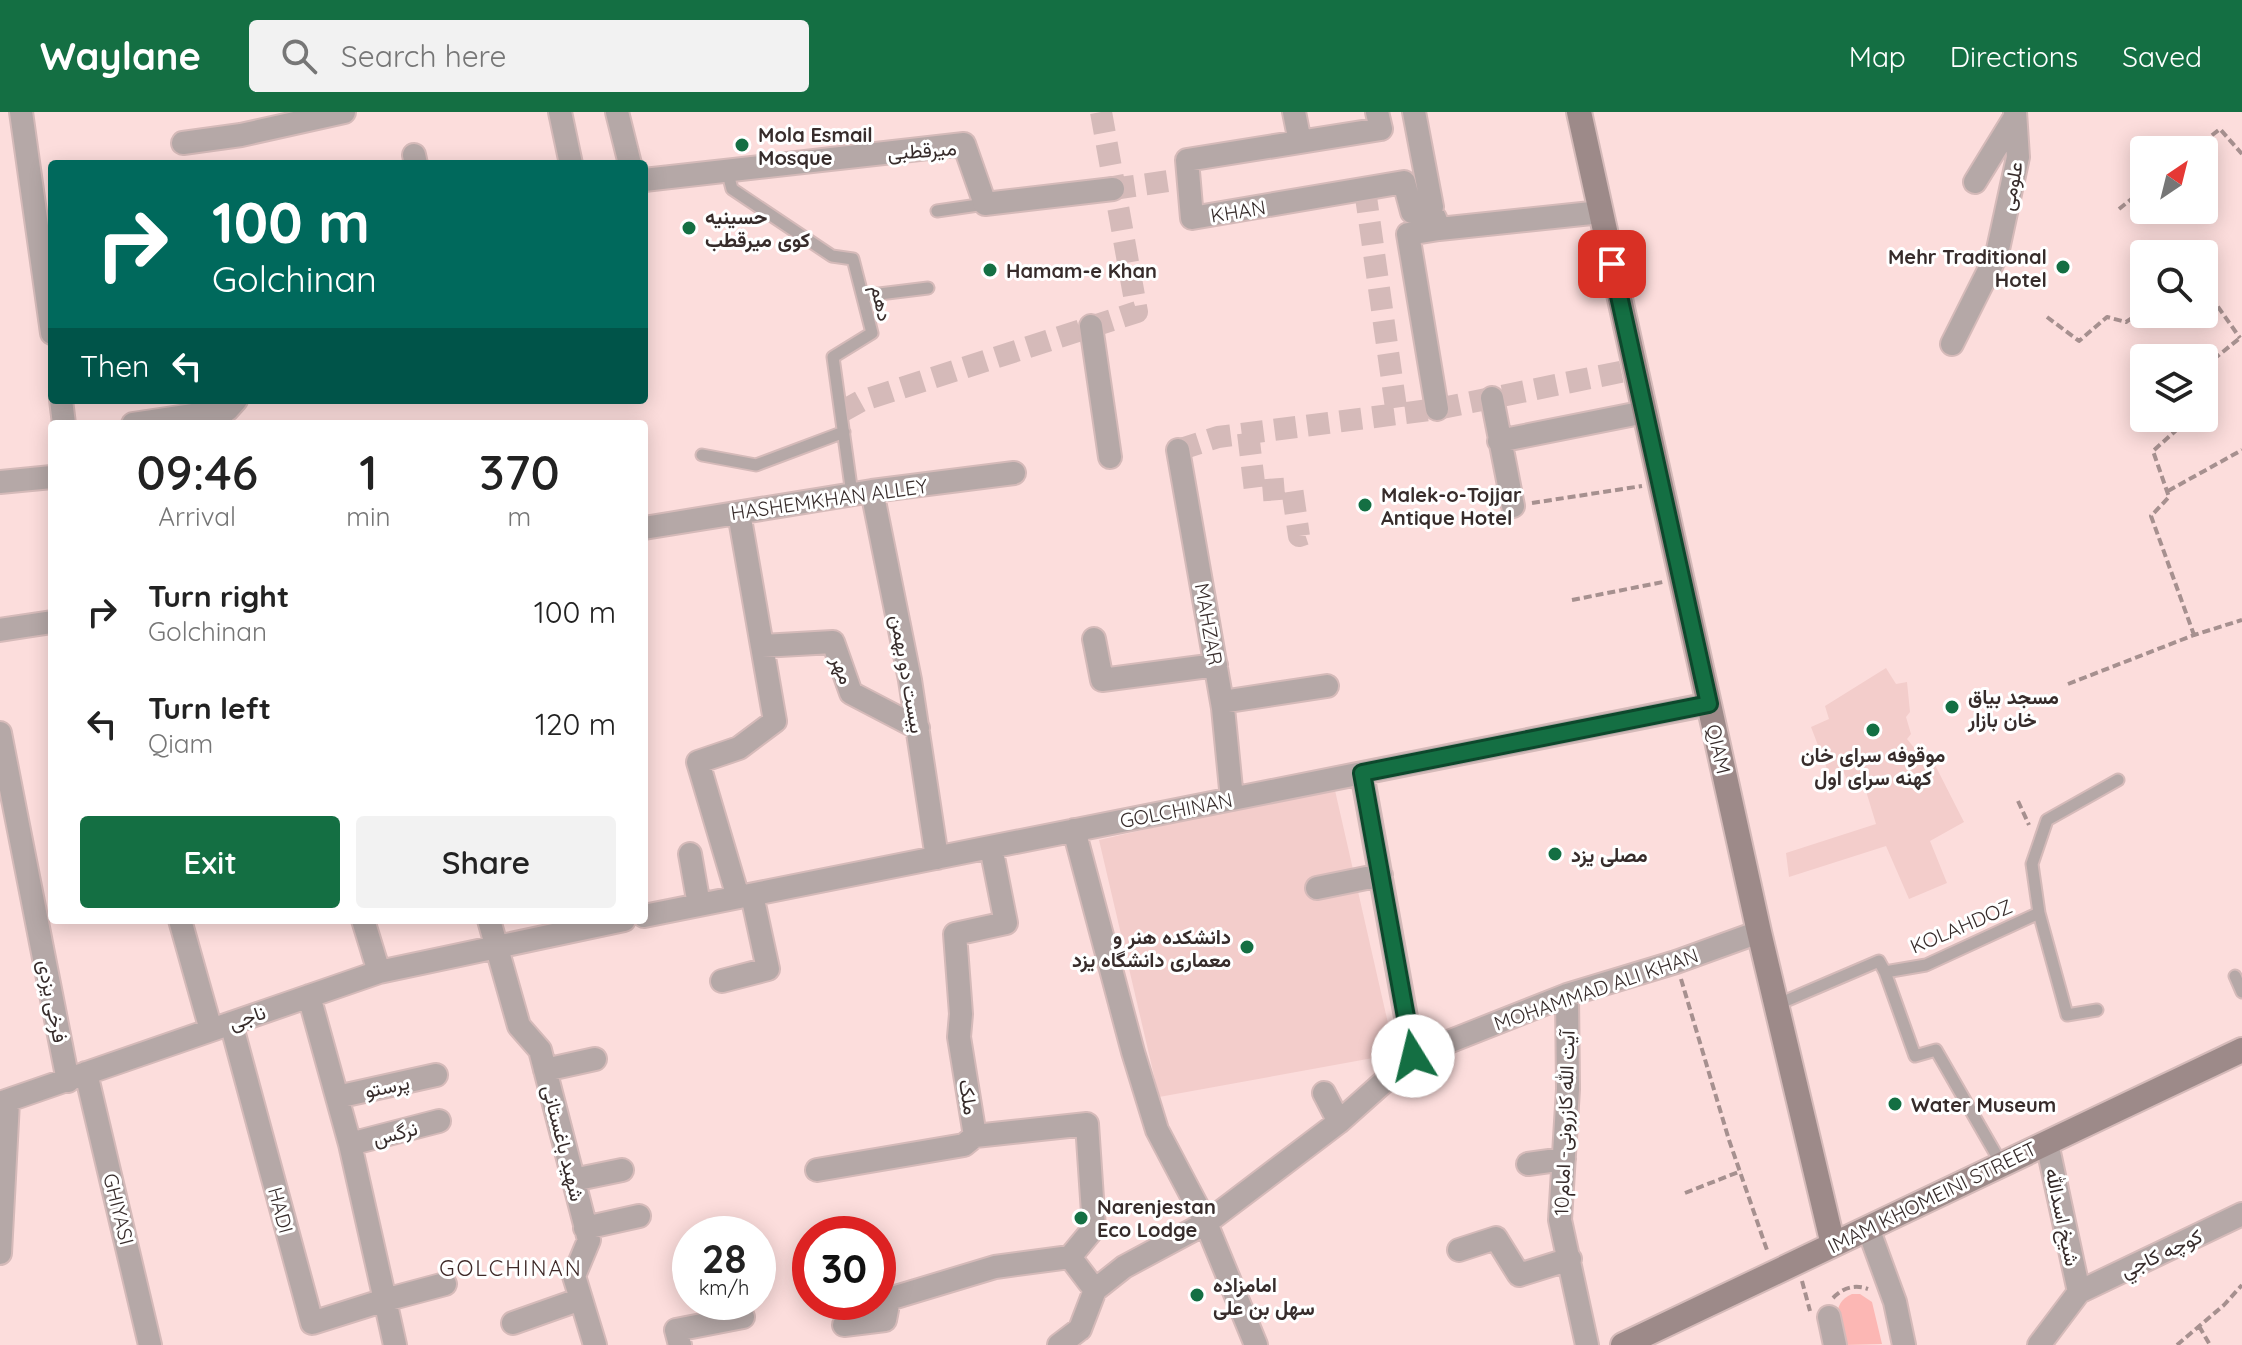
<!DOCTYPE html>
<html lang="en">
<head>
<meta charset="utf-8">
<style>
	:root { --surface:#fff; --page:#f2f2f2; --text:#222; --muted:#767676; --accent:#146f43 }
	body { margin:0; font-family:Quicksand,Vazirmatn,sans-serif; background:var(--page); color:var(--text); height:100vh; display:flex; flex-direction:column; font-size:30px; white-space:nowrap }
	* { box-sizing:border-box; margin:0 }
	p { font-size:26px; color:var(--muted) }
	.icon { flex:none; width:44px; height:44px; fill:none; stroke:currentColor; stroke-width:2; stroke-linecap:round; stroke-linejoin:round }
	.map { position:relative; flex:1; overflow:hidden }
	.sheet { position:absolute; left:48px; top:308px; width:600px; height:504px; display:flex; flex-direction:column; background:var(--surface); border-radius:8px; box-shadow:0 4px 20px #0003 }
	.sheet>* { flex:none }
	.top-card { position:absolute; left:48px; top:48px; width:600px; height:244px; border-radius:8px; box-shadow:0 4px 20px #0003; background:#00695c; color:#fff; overflow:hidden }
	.needle { width:52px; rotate:35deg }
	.tools { position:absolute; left:2130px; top:24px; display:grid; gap:16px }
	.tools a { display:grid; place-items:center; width:88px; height:88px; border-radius:8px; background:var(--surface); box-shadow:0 4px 20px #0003; font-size:40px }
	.speed { position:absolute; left:672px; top:1104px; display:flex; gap:16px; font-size:40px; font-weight:700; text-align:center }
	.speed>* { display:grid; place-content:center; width:104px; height:104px; border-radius:50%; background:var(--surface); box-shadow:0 4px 20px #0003; line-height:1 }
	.speed small { font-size:20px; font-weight:400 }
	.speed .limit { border:12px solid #d22; background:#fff; color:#111 }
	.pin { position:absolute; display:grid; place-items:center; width:68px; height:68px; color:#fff; margin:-34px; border-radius:16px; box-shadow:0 4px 12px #0006 }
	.me { position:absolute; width:88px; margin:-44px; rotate:351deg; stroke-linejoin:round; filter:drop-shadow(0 0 6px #0008) }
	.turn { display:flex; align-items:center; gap:28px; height:168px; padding:0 32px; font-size:36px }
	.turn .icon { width:104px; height:104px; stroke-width:2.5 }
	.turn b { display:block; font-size:56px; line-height:68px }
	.then { display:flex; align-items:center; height:76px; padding:0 32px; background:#0003; gap:16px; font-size:30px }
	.eta { display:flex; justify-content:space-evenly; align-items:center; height:136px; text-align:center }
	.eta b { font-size:48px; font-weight:600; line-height:56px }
	.cta { display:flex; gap:16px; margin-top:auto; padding:16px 32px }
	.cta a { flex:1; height:92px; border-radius:8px; background:var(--accent); color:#fff; font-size:32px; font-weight:600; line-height:92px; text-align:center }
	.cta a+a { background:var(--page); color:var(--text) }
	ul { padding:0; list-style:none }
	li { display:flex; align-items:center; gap:24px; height:112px; padding:0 32px }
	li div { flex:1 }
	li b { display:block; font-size:30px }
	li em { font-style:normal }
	header { display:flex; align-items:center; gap:48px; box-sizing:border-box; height:112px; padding:0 40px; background:var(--accent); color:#fff }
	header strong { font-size:38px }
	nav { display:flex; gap:44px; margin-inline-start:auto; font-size:28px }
	.search { width:560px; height:72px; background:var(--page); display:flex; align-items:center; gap:20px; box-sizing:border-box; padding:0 28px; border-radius:8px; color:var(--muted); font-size:30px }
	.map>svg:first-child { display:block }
</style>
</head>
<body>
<header>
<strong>Waylane</strong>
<div class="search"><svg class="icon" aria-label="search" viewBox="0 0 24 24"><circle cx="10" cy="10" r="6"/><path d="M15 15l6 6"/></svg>Search here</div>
<nav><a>Map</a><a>Directions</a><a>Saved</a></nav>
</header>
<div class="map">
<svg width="2242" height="1233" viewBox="0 0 2242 1233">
	<rect width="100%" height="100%" fill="#fcdddc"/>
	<path fill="#f3cdcb" d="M1886 556 1896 572 1907 570 1910 600 1906 605 1911 622 1907 627 1925 649 1935 653 1964 710 1930 729 1947 771 1909 787 1886 734 1789 765 1786 741 1876 712 1863 669 1849 673 1842 656 1829 662 1811 615 1829 607 1825 594Z
		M1334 674 1395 942 1159 985 1099 728Z"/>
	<path fill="#fcb7b4" d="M1852 1182H1860L1872 1190 1882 1232 1843 1233C1839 1214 1829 1192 1852 1182Z"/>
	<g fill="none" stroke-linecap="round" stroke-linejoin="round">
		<path stroke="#d5bab9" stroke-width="22" stroke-dasharray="22 11" stroke-linecap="butt" d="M1113 77 1189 66
			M1365 78 1397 303
			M841 300 861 289 1137 200 1101 0
			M1248 321 1255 379 1292 376 1299 424 1305 422
			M1178 338 1218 325 1437 297 1635 257"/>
		<defs>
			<path id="lane" d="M727 58 732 77 832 144 853 147 872 221 833 245 852 382
				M937 99 985 92
				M863 184 928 176
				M702 343 756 353 844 320
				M1885 860 1915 944 1936 938 2001 1051
				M2235 864 2242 880
				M1776 893 1879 849 1885 860 1926 853 2039 801
				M2097 898 2067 903 2039 801 2032 752 2047 708 2118 668"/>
			<path id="street" d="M21 0 52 221
				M560 0 571 52
				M617 0 630 52
				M1294 0 1300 30
				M1377 0 1381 17 1187 48 1192 106 1404 70 1412 100 1432 95 1414 0
				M183 31 241 23 344 0
				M414 43 416 52
				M644 68 964 32 985 92 1113 77
				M1975 70 2015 5
				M1435 106 1439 117 1601 100
				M1091 214 1110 345
				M1952 232 1997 142 2018 45 2015 0
				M1492 286 1513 394
				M61 288 64 312
				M1437 297 1408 122 1439 117
				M133 312 227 298 236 288
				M1499 329 1645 300
				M1178 338 1223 596 1232 687
				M0 370 52 365
				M872 379 910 568 937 746
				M644 416 872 379 1014 361
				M0 518 52 510
				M1094 527 1102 568 1216 553
				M762 534 833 530 851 581 918 616
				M1222 590 1327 574
				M0 621 68 969
				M1362 661 1413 944
				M1074 718 1133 940 1157 1018 1206 1111 1256 1233
				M991 735 1006 811 955 822 961 902 959 925 975 1024 1087 1012 1094 1116 1070 1145
				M690 742 699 793
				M1317 776 1381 763
				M738 785 698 650 739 636 775 609 739 401
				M644 804 1709 592
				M180 808 211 918
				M363 808 379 860
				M489 808 519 914 540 938 589 1128 574 1164 595 1233
				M722 869 768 857 752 783
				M1567 883 1568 977 1560 1108 1587 1233
				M309 884 350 1032 385 1188 445 1172
				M231 911 312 1211 385 1188 395 1233
				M545 958 595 947
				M86 961 150 1233
				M1324 981 1339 1010
				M337 985 436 963
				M0 991 379 860 624 808
				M2047 1031 2079 1180
				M350 1032 439 1009
				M1528 1052 1564 1047
				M817 1058 964 1033 975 1024
				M573 1068 622 1058
				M585 1116 639 1104
				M1868 1116 1895 1190 1904 1233
				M1459 1138 1496 1126 1519 1163 1570 1147
				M0 1141 8 990
				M1829 1205 1835 1233
				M513 1211 581 1187
				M844 1213 885 1208 889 1187 995 1155 1070 1145 1095 1178
				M1080 1217 1095 1178 1124 1155 1206 1111 1339 1010 1413 944 1567 883 1676 850 1759 820
				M680 1233 676 1218 743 1205
				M1059 1233 1080 1217
				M2039 1233 2079 1180 2242 1102"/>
			<path id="secondary" d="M1579 0 1759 820 1833 1133
				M1623 1233 2242 938"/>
		</defs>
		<use href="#lane" stroke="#d5bab9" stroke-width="15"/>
		<use href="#street" stroke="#d5bab9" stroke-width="26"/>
		<use href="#secondary" stroke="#d5bab9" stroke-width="28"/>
		<path stroke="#a6908f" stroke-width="4" stroke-dasharray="8 4" stroke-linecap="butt" d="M2193 38 2220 17 2242 42
			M2119 97 2144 77
			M2204 175 2240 226
			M2204 191 2212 187
			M2169 202 2174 206 2184 202
			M2047 205 2079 229 2107 205 2126 210 2144 198
			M2204 255 2240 226
			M2182 306 2181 314 2153 339 2169 385 2151 404 2194 523
			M2168 379 2242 338
			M1532 391 1642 374
			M1572 488 1663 470
			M2068 572 2194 523 2242 508
			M2018 689 2029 713
			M1681 867 1729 1028 1768 1141
			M1685 1081 1741 1059
			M1802 1169 1810 1199
			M1833 1186C1843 1176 1854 1172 1868 1177
			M2199 1214 2210 1233
			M2177 1233 2224 1193 2242 1173"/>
		<use href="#lane" stroke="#b5a8a7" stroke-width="11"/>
		<use href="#street" stroke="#b5a8a7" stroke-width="22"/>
		<use href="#secondary" stroke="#9d8a89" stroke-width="24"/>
	</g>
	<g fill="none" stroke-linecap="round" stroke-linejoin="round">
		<defs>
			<path id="route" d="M1413 944 1362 661 1709 592 1612 152"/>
		</defs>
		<use href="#route" stroke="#0d482c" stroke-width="20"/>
		<use href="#route" stroke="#146f43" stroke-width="14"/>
	</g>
	<g fill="#146f43" stroke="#fff" stroke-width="3">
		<circle cx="742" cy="33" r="8"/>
		<circle cx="689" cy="116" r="8"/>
		<circle cx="2063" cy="155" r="8"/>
		<circle cx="990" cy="158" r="8"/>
		<circle cx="1365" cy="393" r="8"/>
		<circle cx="1952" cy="595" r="8"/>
		<circle cx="1873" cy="618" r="8"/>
		<circle cx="1555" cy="742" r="8"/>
		<circle cx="1247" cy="835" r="8"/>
		<circle cx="1895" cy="992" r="8"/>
		<circle cx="1081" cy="1106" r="8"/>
		<circle cx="1197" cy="1183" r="8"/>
	</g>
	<g text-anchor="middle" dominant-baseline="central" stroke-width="6" stroke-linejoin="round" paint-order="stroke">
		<g font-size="20" font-weight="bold" fill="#372c2b" stroke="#fff" text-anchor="start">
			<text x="758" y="22">Mola Esmail<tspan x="758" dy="23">Mosque</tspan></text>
			<text x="705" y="104">حسینیه<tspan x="705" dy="23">کوی میرقطب</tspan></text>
			<text x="2047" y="144" text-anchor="end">Mehr Traditional<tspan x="2047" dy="23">Hotel</tspan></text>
			<text x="1006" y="158">Hamam-e Khan</text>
			<text x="1381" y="382">Malek-o-Tojjar<tspan x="1381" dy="23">Antique Hotel</tspan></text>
			<text x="1968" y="584">مسجد بیاق<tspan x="1968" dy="23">خان بازار</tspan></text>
			<text x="1873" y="642" text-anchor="middle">موقوفه سرای خان<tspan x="1873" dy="23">کهنه سرای اول</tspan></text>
			<text x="1571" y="742">مصلی یزد</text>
			<text x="1231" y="824" text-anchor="end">دانشکده هنر و<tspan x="1231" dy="23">معماری دانشگاه یزد</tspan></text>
			<text x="1911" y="992">Water Museum</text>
			<text x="1097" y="1094">Narenjestan<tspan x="1097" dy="23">Eco Lodge</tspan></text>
			<text x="1213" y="1172">امامزاده<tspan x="1213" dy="23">سهل بن علی</tspan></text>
		</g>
		<g font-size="20" fill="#372c2b" stroke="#fff">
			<text transform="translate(922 38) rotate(-4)">میرقطبی</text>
			<text transform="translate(2011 74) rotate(-79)">علومی</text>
			<text transform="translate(1238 99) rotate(-9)">KHAN</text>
			<text transform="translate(882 191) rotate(77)">دهم</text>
			<text transform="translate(829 387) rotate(-8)">HASHEMKHAN ALLEY</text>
			<text transform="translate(1209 512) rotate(80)">MAHZAR</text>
			<text transform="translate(843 558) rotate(70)">مهر</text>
			<text transform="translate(908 562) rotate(80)">بیست دو بهمن</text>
			<text transform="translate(1719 637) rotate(77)">QIAM</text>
			<text transform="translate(1176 698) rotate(-11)">GOLCHINAN</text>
			<text transform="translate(1961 814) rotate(-23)">KOLAHDOZ</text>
			<text transform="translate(1596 877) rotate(-19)">MOHAMMAD ALI KHAN</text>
			<text transform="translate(53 889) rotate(79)">فرخی یزدی</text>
			<text transform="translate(247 905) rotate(-19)">ناجی</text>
			<text transform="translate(387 974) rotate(-12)">پرستو</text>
			<text transform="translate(969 985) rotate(81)">ملک</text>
			<text transform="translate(1564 1011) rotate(-88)">آیت الله کازرونی- امام10</text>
			<text transform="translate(395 1021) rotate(-15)">نرگس</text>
			<text transform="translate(564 1031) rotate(76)">شهید باغستانی</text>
			<text transform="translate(1932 1085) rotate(-26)">IMAM KHOMEINI STREET</text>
			<text transform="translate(119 1097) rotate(76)">GHIYASI</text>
			<text transform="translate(281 1098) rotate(75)">HADI</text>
			<text transform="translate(2063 1105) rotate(78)">شیخ اسدالله</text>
			<text transform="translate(2161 1141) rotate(-25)">کوچه کاجي</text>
		</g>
		<g font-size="22" letter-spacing="2" fill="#3f2928" stroke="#fff">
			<text x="511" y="1156">GOLCHINAN</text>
		</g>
	</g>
</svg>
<div class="tools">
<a><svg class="needle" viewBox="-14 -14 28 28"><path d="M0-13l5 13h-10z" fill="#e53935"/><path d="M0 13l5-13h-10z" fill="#767676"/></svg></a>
<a><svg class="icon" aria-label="search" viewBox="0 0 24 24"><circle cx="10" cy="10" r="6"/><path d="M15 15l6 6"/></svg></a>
<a><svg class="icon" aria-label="layers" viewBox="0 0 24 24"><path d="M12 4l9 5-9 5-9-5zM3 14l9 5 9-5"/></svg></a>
</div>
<div class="speed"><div>28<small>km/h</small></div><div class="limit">30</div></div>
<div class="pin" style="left:1612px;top:152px;background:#d93025"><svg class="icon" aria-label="arrive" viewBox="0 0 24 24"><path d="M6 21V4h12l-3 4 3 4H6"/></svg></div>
<svg class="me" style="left:1413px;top:944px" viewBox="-20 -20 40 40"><circle r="19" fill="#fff"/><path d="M0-13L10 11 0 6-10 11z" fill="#146f43"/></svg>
<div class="top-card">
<div class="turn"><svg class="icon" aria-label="right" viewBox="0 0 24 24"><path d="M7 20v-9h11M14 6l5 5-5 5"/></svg><div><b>100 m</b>Golchinan</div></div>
<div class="then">Then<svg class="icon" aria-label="left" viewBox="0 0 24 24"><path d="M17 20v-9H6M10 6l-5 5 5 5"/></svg></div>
</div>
<section class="sheet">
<div class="eta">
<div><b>09:46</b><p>Arrival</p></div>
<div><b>1</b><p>min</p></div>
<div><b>370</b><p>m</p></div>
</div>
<ul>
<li><svg class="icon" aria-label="right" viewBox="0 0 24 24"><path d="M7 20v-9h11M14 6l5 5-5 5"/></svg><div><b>Turn right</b><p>Golchinan</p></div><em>100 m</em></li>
<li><svg class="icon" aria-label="left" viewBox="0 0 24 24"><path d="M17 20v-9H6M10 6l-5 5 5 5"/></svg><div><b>Turn left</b><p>Qiam</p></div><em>120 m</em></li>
</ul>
<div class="cta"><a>Exit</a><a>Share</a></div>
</section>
</div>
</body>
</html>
